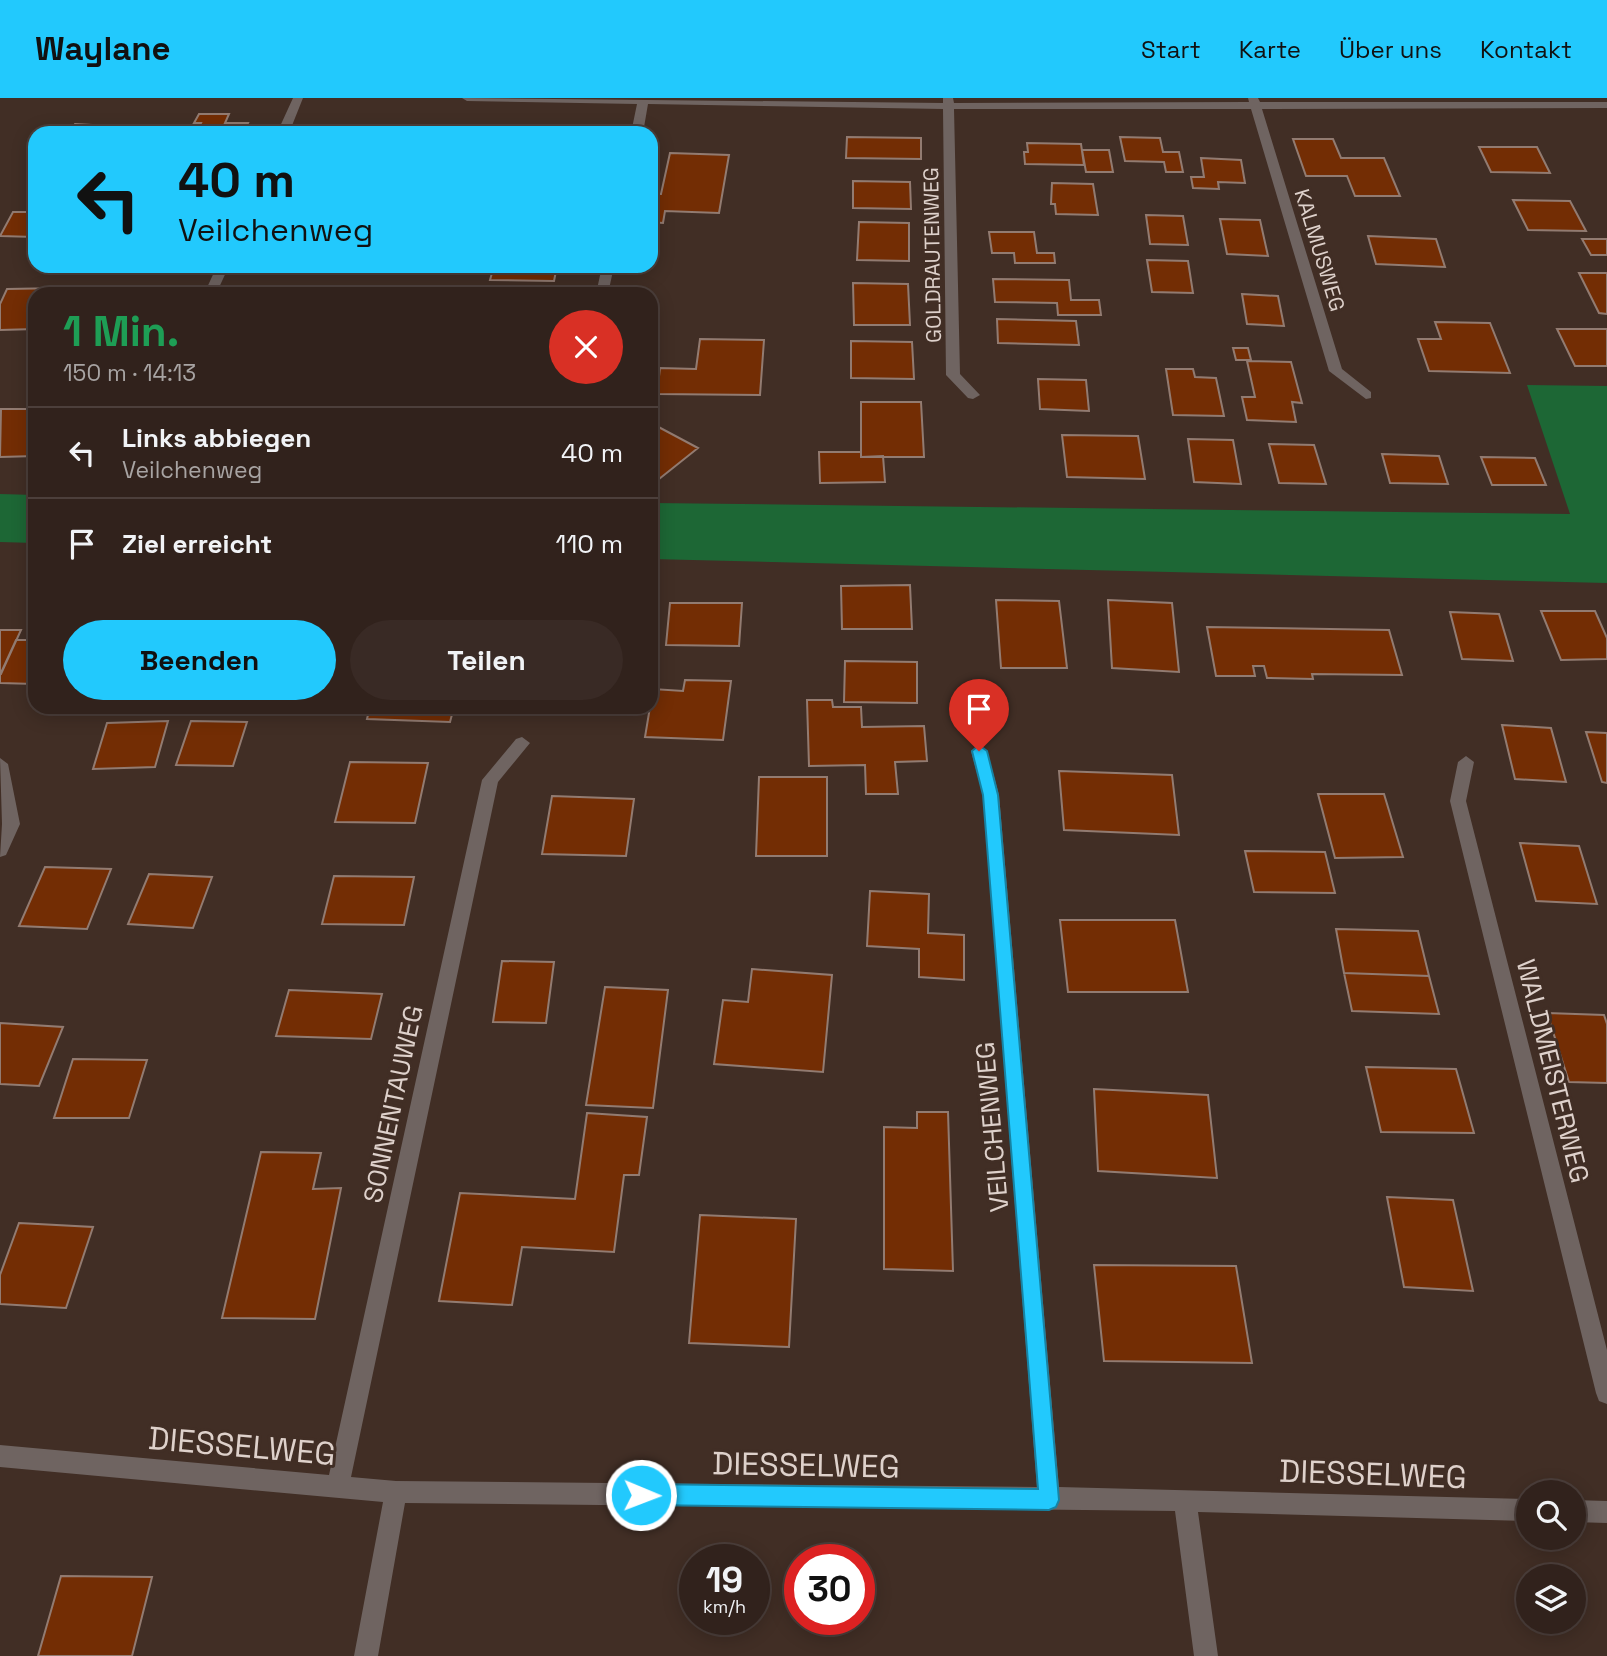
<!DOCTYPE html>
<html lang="de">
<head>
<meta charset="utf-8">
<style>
	:root { --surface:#31221c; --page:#392a25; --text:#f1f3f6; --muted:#a8a4a3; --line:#4c3f3b; --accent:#22c9fd }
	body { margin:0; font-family:"Space Grotesk",sans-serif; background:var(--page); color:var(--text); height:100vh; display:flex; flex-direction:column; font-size:26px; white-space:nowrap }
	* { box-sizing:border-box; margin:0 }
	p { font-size:23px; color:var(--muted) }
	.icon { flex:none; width:38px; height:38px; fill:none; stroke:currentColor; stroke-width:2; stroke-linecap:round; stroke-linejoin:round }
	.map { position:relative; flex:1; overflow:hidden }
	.panel { position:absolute; left:28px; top:189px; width:630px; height:427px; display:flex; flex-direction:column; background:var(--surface); border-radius:21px; box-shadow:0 4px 18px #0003,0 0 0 2px var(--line) }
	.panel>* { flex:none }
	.banner { position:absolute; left:28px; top:28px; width:630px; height:147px; border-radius:21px; box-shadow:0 4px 18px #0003,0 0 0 2px var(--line); background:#22c9fd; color:#111; overflow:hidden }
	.tools { position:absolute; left:1516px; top:1382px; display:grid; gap:14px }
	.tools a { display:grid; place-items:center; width:70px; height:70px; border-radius:50%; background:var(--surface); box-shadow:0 4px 18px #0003,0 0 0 2px var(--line); font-size:35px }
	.speed { position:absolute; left:679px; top:1446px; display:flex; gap:14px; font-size:35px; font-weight:700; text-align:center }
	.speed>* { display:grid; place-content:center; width:91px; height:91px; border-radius:50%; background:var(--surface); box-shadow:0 4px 18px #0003,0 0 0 2px var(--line); line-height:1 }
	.speed small { font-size:18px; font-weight:400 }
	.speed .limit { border:10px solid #d22; background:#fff; color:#111 }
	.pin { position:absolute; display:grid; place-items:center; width:60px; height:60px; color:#fff; margin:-72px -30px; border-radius:50% 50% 50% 0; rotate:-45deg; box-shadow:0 0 7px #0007 }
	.pin .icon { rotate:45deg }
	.me { position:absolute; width:77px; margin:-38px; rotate:91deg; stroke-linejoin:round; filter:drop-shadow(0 0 5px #0008) }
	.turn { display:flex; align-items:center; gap:24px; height:147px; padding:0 35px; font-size:32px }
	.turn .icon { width:91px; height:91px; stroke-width:2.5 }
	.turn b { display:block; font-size:49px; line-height:60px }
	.round { display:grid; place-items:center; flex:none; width:74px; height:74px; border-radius:37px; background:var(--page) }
	.headline { display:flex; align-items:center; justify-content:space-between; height:119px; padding:0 35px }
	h1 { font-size:42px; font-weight:800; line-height:52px; color:#1e9e55 }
	.action { display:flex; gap:14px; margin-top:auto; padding:14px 35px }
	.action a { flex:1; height:80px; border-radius:42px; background:var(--accent); color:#111; font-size:28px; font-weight:800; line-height:80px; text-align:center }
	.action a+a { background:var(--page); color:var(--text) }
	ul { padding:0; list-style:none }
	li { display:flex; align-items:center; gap:21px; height:91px; padding:0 35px; border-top:2px solid var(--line) }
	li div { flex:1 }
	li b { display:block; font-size:26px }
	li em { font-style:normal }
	header { display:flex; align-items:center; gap:42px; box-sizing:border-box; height:98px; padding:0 35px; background:var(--accent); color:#111 }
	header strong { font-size:33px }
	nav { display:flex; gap:38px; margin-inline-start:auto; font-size:24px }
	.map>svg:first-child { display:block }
</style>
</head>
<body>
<header>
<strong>Waylane</strong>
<nav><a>Start</a><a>Karte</a><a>Über uns</a><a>Kontakt</a></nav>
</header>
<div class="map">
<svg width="1607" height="1558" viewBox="0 0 1607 1558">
	<rect width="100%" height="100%" fill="#412e25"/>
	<path fill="#1d6735" d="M1527 287 1607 288V485L651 461V405L1570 416Z
		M0 396 35 397V445L0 444Z"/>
	<path fill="#732d04" stroke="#927b71" stroke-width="2" d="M199 16H229L225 25H248L243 35H196L201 25H194Z
		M75 26 125 29 120 35H69Z
		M847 39 921 40V61L846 60Z
		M1120 39 1160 40 1163 54H1179L1183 74H1166L1164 64 1125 63Z
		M1293 41H1333L1341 60H1384L1400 98H1355L1347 78H1306Z
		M1027 45 1081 46 1084 67 1025 66 1024 54H1028Z
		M1479 49H1537L1550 75 1491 74Z
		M1082 52H1109L1113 74H1086Z
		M670 55 729 57 719 115 665 113 663 125 651 124V96H661Z
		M1201 60 1241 62 1245 85 1218 84 1219 91 1193 90 1191 79H1204Z
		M853 83 910 84 911 111 853 110Z
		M1052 85 1093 86 1098 117 1056 116 1055 106H1051Z
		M1513 102 1570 103 1586 133 1528 132Z
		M13 114H35V139L0 138Z
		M1146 117 1183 118 1188 147 1150 146Z
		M1220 121 1260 122 1268 158 1227 156Z
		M859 124 909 125V163L857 162Z
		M989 134H1034L1037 155H1054L1055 165H1015L1014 155H992Z
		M1368 138 1436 141 1445 169 1376 166Z
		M1582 141H1607V157H1591Z
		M1147 162 1188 163 1193 195 1152 194Z
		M494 168H557L554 183 490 182Z
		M1579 175H1607V216L1599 215Z
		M993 181 1069 182 1071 202H1099L1101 217H1058L1057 205 995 204Z
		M853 185 908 186 910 227H854Z
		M61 190H112L110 196H58Z
		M61 190 58 196H35V231L0 232V206L7 191Z
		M112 190H165L163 196H110Z
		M1242 196 1278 198 1284 228 1247 226Z
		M997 221 1076 223 1079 247 998 245Z
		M1435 224 1490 225 1510 275 1429 273 1418 241H1441Z
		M1557 231H1607V268H1575Z
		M700 241 764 242 760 297 657 296 660 270 696 271Z
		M851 243 912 244 914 281 851 280Z
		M1233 250H1248L1251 262H1236Z
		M1247 263 1291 264 1302 305 1292 304 1296 324 1247 322 1242 299H1255Z
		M1166 271H1193L1195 279 1216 280 1224 318 1173 317Z
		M1038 281 1086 282 1089 313 1040 311Z
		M861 304H921L924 359H861Z
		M1 311H35V358L0 359Z
		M651 325 698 350 654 385 651 383Z
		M1062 337 1138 338 1145 381 1067 379Z
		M1188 341 1233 342 1241 386 1194 384Z
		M1269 346 1314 347 1326 386 1279 385Z
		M819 354H861V359L883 358 885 384 820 385Z
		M1382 356 1439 358 1448 386 1390 385Z
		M1481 359 1535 360 1546 387H1492Z
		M910 487 912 531H842L841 488Z
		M996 502 1059 503 1067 570H1001Z
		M1108 502 1172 505 1179 574 1112 570Z
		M670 505H742L739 548 666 547Z
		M1541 513H1595L1607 540V561L1561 562Z
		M1450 514 1499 516 1513 563 1462 561Z
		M1207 529 1389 532 1402 577 1312 576 1313 581 1267 580 1264 568H1253L1255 578H1216Z
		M0 532H21L1 576H0Z
		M16 542H35V586L0 585V577Z
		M845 563 917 564V605L844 604Z
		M685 582 731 583 723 642 645 639 653 591 683 593Z
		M807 602H832L833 609H861L862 629 924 628 927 663 895 664 898 696H866L865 667 809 668Z
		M370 609H454L450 624 367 621Z
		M168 623 155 669 93 671 107 625Z
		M191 623 247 624 233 668 176 667Z
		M1502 627 1551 630 1566 684 1515 681Z
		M1586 634 1607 635V685L1602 684Z
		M350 664 428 665 415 725 335 724Z
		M1059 673 1172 677 1179 737 1064 732Z
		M759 679H827V758H756Z
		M1318 696H1384L1403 759 1335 760Z
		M552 698 634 701 626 758 542 756Z
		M1520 745 1579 748 1597 806 1536 803Z
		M1245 753 1325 754 1335 795 1254 794Z
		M45 769 111 771 87 831 19 828Z
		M149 776 212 779 193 830 128 826Z
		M334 778 414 779 404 827 322 826Z
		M870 793 929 796 928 835 964 837V882L919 879V851L867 848Z
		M1060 822H1175L1188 894H1068Z
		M1336 831 1418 833 1429 878 1344 875Z
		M502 863 554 864 546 925 493 924Z
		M752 871 832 877 823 974 714 966 723 902 748 904Z
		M1344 875 1429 878 1439 916 1352 913Z
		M605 889 668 892 653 1010 586 1007Z
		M289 892 382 896 371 941 276 938Z
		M1547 915 1604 917 1607 926V985L1569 984Z
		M0 925 63 929 39 988 0 986Z
		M73 961 147 962 129 1020H54Z
		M1366 969 1456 971 1474 1035 1381 1034Z
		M1094 991 1208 997 1217 1080 1098 1073Z
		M917 1014H948L953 1173 884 1171V1029L917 1030Z
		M587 1015 647 1019 639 1077H624L614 1154 522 1149 512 1207 439 1203 460 1095 575 1101Z
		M261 1054 321 1055 313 1091 341 1090 315 1221 222 1220Z
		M1387 1099 1453 1102 1473 1193 1404 1189Z
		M700 1117 796 1121 789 1249 689 1245Z
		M19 1125 93 1129 66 1210 0 1206V1177Z
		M1094 1167 1236 1168 1252 1265 1104 1263Z
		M61 1478 152 1479 132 1558H38Z"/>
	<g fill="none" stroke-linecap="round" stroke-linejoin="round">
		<path fill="#6f6461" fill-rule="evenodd" d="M293 0H303L289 35H277Z
			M462 0 943 5V0H953L954 5 1249 4 1248 0H1258L1260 4H1607V10L1262 11 1342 271 1371 294V300L1366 301 1329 273 1251 11H954L960 276 980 297 973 301 968 300 946 277 943 11 648 6 643 35H631L637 6 467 3Z
			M217 168H229L216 196H204Z
			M602 168H614L608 196H596Z
			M522 639 530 645 498 684 351 1379 396 1383 1037 1389 983 697 971 653 979 647 987 653 999 697 1059 1389 1528 1401V1423L1198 1414 1218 1558H1194L1175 1413 405 1405 378 1558H354L383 1404 0 1369V1347L329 1377 482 682 516 641Z
			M1466 658 1474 664 1466 703 1607 1252V1306L1599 1303 1596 1295 1450 703 1458 664Z
			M0 660 8 666 20 726 6 757 0 759 2 726Z
			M1573 1402 1607 1403V1425L1573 1424Z"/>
	</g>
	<path fill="#22c9fd" stroke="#1683a4" stroke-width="2" d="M979 647 987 653 998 697 1059 1402 1056 1409 1049 1412 641 1407 634 1404 630 1397 634 1390 641 1386 1038 1391 983 697 972 653Z"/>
	<g text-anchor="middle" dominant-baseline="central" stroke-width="6" stroke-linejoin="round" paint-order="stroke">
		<g font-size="21" fill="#ded1cb" stroke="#412e25">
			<text transform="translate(1320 152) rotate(73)">KALMUSWEG</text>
			<text transform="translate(932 157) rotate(-91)">GOLDRAUTENWEG</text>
		</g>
		<g font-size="26" fill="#ded1cb" stroke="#412e25">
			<text transform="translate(1553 973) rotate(76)">WALDMEISTERWEG</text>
			<text transform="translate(393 1006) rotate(-78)">SONNENTAUWEG</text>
			<text transform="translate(992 1029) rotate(-95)">VEILCHENWEG</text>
		</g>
		<g font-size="32" fill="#ded1cb" stroke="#412e25">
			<text transform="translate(242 1348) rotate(5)">DIESSELWEG</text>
			<text transform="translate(806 1367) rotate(1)">DIESSELWEG</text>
			<text transform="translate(1373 1376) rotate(2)">DIESSELWEG</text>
		</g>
	</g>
</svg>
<div class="tools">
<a><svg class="icon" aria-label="search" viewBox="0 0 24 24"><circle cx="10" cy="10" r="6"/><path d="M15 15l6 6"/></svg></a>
<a><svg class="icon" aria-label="layers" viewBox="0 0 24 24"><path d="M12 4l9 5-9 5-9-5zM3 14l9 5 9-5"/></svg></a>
</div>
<div class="speed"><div>19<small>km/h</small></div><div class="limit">30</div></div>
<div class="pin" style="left:979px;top:653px;background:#d93025"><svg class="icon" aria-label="arrive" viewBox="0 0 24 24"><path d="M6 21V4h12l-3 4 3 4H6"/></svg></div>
<svg class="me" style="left:641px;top:1397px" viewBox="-20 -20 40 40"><circle r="17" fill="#22c9fd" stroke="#fff" stroke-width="3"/><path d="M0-11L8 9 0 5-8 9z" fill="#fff"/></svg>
<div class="banner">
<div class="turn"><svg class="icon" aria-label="left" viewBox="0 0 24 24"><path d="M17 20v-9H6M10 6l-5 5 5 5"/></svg><div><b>40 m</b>Veilchenweg</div></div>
</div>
<section class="panel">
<div class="headline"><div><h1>1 Min.</h1><p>150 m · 14:13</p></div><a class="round" style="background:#d93025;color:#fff"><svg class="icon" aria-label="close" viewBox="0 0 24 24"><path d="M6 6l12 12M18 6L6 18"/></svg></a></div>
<ul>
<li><svg class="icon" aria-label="left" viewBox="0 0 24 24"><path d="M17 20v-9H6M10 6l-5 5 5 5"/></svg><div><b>Links abbiegen</b><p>Veilchenweg</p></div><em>40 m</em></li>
<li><svg class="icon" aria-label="arrive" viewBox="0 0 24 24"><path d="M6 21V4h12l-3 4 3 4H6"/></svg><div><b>Ziel erreicht</b></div><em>110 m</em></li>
</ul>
<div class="action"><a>Beenden</a><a>Teilen</a></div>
</section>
</div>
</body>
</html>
